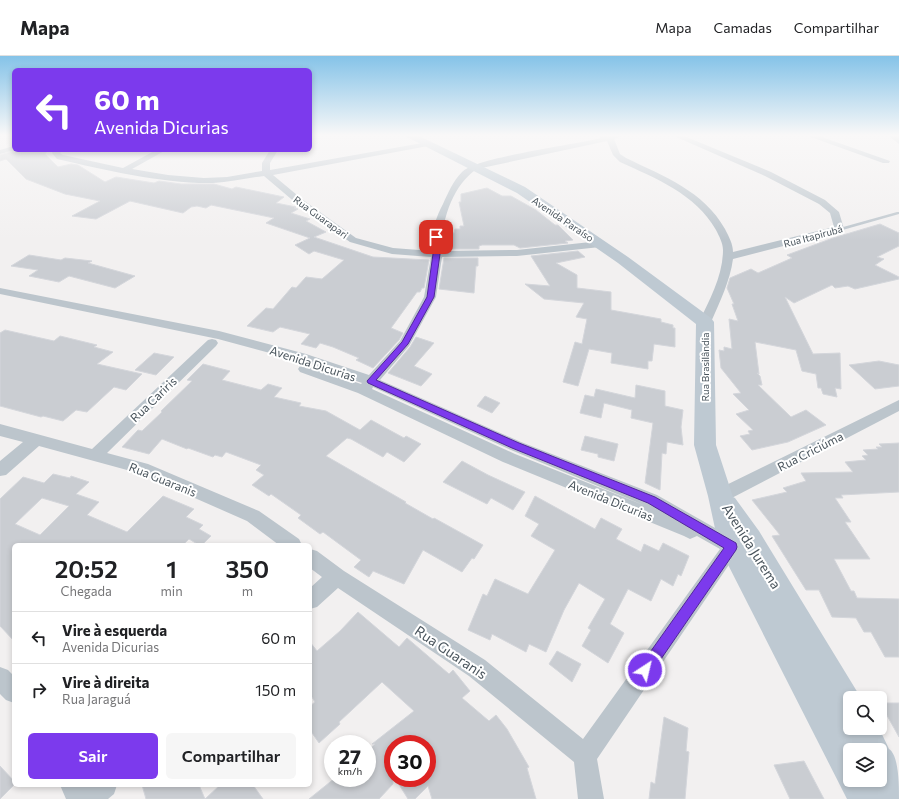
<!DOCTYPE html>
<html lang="pt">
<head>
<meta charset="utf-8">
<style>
	:root { --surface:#fff; --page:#f6f6f6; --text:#202124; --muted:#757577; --line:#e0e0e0; --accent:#7c3aed }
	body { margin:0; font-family:Commissioner,sans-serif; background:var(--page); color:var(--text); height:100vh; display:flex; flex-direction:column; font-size:15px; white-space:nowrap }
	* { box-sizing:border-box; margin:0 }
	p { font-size:13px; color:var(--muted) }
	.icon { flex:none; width:22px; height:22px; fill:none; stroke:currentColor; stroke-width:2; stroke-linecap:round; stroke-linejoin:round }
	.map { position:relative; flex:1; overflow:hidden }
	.panel { position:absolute; left:12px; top:487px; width:300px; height:244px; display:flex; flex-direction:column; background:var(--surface); border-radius:6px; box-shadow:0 2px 6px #0003 }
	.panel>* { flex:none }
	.hud { position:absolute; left:12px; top:12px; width:300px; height:84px; border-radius:6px; box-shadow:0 2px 6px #0003; background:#7c3aed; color:#fff; overflow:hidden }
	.tools { position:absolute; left:843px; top:635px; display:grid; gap:8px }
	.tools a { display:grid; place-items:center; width:44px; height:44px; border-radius:6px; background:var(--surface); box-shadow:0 2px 6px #0003; font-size:20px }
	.speed { position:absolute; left:324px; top:679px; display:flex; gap:8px; font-size:20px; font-weight:700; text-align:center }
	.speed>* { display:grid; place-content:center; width:52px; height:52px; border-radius:50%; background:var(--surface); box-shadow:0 2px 6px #0003; line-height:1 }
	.speed small { font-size:10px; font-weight:400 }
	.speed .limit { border:6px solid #d22; background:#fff; color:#111 }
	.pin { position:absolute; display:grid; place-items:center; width:34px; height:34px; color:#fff; margin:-17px; border-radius:8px; box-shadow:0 2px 6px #0006 }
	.me { position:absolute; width:44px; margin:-22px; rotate:35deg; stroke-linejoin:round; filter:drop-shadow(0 0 3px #0008) }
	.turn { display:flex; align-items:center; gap:14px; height:84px; padding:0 16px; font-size:18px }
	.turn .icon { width:52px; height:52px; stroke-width:2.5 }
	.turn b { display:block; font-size:28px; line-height:34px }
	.eta { display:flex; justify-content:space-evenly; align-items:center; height:68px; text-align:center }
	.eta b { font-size:24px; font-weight:600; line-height:28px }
	.action { display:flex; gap:8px; margin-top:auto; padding:8px 16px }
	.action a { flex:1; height:46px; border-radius:6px; background:var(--accent); color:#fff; font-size:16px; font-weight:600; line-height:46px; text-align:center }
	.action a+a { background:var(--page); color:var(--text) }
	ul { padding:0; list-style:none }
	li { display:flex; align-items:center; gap:12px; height:52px; padding:0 16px; border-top:1px solid var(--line) }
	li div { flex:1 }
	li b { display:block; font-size:15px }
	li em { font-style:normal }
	header { display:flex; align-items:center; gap:24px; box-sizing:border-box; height:56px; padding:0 20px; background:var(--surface); border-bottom:1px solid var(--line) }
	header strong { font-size:19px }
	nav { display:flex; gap:22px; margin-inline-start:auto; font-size:14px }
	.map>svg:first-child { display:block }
</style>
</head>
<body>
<header>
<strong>Mapa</strong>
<nav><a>Mapa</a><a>Camadas</a><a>Compartilhar</a></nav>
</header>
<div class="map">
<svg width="899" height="743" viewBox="0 0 899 743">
	<rect width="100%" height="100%" fill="#f2f0f0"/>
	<path fill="#cacdd2" stroke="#d4d6db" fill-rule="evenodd" d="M16 94H48L45 98 58 111 71 108 78 109 105 126 116 121 154 127 159 125 181 128H214L232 133 236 131 284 141 276 147 296 151 294 152 298 153 291 157 310 163 306 165 326 176 314 181 373 201 429 204 424 232H422L420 236H417L391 272 403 277 399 284 373 312 356 304 359 302 333 291 320 287 316 292 301 288 310 278 280 271 273 276 247 270 266 252 273 253 292 231 296 232 306 221 322 223 344 204 314 195 309 198 295 189 310 182 266 167 274 162 211 149 206 152 197 150 191 151 183 157 130 145 96 163 72 160 100 145 65 138 26 123 6 103 0 105V99Z
		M487 132 502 140H511L536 154 555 169H558L573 184 565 185 568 187 520 192 514 189H482L479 190V193H446L449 177H454L455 173H460V170H464L459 146H461V138Z
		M880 168 899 177V190L877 201 884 203 875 209 899 221V223L855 233 848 230 835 232 832 229 794 247 785 241 813 298 840 297 841 333 835 332 837 341 823 338 821 332H818L816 318 802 315 796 294 755 286 759 318 757 317 760 320 762 329H758L791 361 806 354 826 369 788 386 752 394 740 380 750 378 748 375 753 374 736 358 749 354 733 338 741 337 721 312 719 294 724 295V291L732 293 729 263 738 265 732 248H734L727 232 730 222 751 213 758 217 792 202 787 199 833 182Z
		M578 195 585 201 556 207 577 219V232L611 236V254L661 263V266L673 269V272H675V291L654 288 652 305H648V313L611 307 612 297 589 293 578 330 563 326 575 286 582 288 587 263 576 261 584 247 544 243 525 228 550 230 531 200Z
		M29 199 61 204 65 202 92 205 88 207 135 220 115 232 69 220 59 226 29 220 38 214 11 210Z
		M444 202H478V210H476L474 237 439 233Z
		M5 274 54 285 60 280 97 289 94 291 113 296 97 308 142 318 126 334 114 331 87 356 76 354 63 365 43 360 41 361 0 350V277Z
		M416 281 434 287 414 310 432 318 421 330 388 317 410 291Z
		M154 297 174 301 156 319 135 314Z
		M879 305 899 309V330L875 333 849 309Z
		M203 308 230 315 222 324 261 334 268 328 282 332 274 341 301 347 299 350 326 355 360 374 371 364 404 382 406 380 421 388 404 406 387 396 383 401 351 383 347 382 326 400 406 446 405 447 433 463 434 462 483 489 474 503 472 502 462 516 423 494 404 528 373 515 369 521 354 511 361 504 323 476 320 478 298 462 301 459 271 438 269 440 252 429 264 419 256 414 261 409 226 396 222 401 215 399 213 401 188 392 187 393 162 383 149 398 122 391 138 374 142 375 162 356 161 355 192 325 187 324Z
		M636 329 665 335V350L683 354 681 371 683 389 667 386 666 398 662 397 660 434 645 427 653 367 631 362 632 354 604 347 601 362 580 357 585 339 594 341 596 333 635 342Z
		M485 340 500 347 492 357 477 350Z
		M585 380 618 388 614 405 598 401V398L581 394Z
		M899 387V436L841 439 843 442H835L851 466H845L870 503H834L851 535H854L857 542 899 543V601H885L871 576H864L856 562 832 561 819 534H806L772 480 780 479 752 444 787 436 783 432 806 425 801 417 853 416 845 406 866 404 862 400 868 399 863 394 878 393 876 391H882L879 388Z
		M462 405 488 419 525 436 513 454 491 442 487 448 443 426Z
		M53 418 70 422 71 420 89 426 76 438 99 446 87 459 127 476 163 440 194 453 186 461 203 469 199 473 211 480 202 489H199L189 483 183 489H14V585L0 570V443L23 421 44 427ZM42 442 69 450 40 479 15 468Z
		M535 440 595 473 601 462 622 473 616 483 641 496 644 488 659 495 663 487 689 500 681 520 678 518 673 530 661 523 651 545 628 533 610 568 624 577 608 607 582 590 591 574 588 572 605 543 579 527 564 554 546 596 529 588 526 596 492 578 490 584 468 574 483 538 487 540 495 523 528 538 555 494 531 480 539 468 525 460Z
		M358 556 399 591 407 582 449 618 453 614 470 635 462 642 489 665 496 659 507 673 529 711 527 712 536 743H432L428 730 415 743H408L395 722H427V688H393V728L379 743H309L335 722H367V695L375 688H372L414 655 382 626 339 666 340 668 319 687 310 674V650L315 646 310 638V586L317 595 340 575Z
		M557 595 581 608 572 626 549 608Z
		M880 647H899V681Z
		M664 661 688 672 686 695 689 696 685 743H649L651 726 655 728Z
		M804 705 824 743H790L774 709Z
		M0 710 14 725V729L0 743Z
		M142 729H199L205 743 220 729H253L263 743H146Z"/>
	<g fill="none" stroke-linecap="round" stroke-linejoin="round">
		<path fill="#bcc5cc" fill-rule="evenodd" d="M897 156H899V158L839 175 836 173Z"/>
		<path fill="#bcc5cc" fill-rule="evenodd" d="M599 80H621L614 83 620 98 626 102C663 120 704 135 725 173 729 181 733 188 733 196L834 171 830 157 819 148 765 120 674 80H684L771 116 825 144 839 156 844 173 842 175 733 203C730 225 720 245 711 266L709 269H701L699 266C710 243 723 219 723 194 723 187 719 180 716 174 696 138 655 122 620 106L613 99 607 85 477 113C453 128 440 167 442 195L517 194 600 185 605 188 600 191 517 200 442 201 436 241 409 290 380 324 521 386 657 439 738 485 741 491 597 703 604 743H578L574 706 469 620 338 532 317 551 310 553V532L322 521 310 512V493L317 495 344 515 485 604 583 683 720 493 697 480 690 483 684 480 503 406 358 337 300 316 298 313 300 310 305 309 361 328 362 327 296 304 218 283 0 238V232L219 275 306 298 369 319 400 285 424 241 431 201 392 198 350 186 297 148 264 120C247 122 230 126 213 127 164 128 105 114 57 103L52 97 54 94H62L60 97 63 99 123 112 156 94H166L132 113 168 119 204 122 227 121 262 115V107L270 94H278L270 107V114L428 86V90L273 119 303 144 356 182 393 192 432 195C431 177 435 163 443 148 448 137 453 125 462 116 476 101 575 89 601 82ZM373 331 511 394 646 450 515 398 372 333Z
			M808 80H819L890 105 889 107H883Z
			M889 80H897L899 82V88Z
			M14 90 15 94 0 98V94Z
			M212 283 216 284 218 287 216 290 107 397 148 408 259 455 299 483 302 489H279L247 465 138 417 39 390 6 419 0 420V405L23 386 0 380V368L92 393 208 284Z
			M899 344V355L726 445 720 447 714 445 712 440 714 435Z
			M0 611 8 614 14 620V647L6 644 0 638Z
			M60 729H117L114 738 108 743H66Z"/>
		<path fill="#bec9d2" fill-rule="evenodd" d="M405 80H419L525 131 628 201 711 262 714 266 716 389 733 441 735 442 759 475 861 642H850V672H879L889 693C899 699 899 730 899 743H847L719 491 708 440 694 389 696 268 618 207 517 137ZM850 694H880V724H850Z"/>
	</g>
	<linearGradient id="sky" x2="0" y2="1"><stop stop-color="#85c3e8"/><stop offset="0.43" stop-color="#f9f8f8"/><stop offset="1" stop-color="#f9f8f8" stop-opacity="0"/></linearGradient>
	<rect width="899" height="184" fill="url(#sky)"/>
	<path fill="#7c3aed" stroke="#51269a" d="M436 179 439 181 440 198 434 241 408 288 376 324 519 387 655 441 736 487 737 491 736 494 650 619 645 621 641 619 639 614 641 609 724 492 648 447 512 392 368 327 367 325 402 286 427 241 433 198V181Z"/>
	<g text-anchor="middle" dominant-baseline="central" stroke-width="4" stroke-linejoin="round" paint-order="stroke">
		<g font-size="10" fill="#49545c" stroke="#fff">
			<text transform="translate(321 161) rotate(36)">Rua Guarapari</text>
			<text transform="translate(563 163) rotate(34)">Avenida Paraíso</text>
			<text transform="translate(813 180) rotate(-15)">Rua Itapirubá</text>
			<text transform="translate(705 311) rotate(-90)">Rua Brasilândia</text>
		</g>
		<g font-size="12" fill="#49545c" stroke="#fff">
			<text transform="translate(313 307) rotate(18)">Avenida Dicurias</text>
			<text transform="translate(153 343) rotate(-44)">Rua Cariris</text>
			<text transform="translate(810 395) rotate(-27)">Rua Criciúma</text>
			<text transform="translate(163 423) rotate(22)">Rua Guaranis</text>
			<text transform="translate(611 444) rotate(22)">Avenida Dicurias</text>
		</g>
		<g font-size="14" fill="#49545c" stroke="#fff">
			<text transform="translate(752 490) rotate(58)">Avenida Jurema</text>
			<text transform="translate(451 596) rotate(34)">Rua Guaranis</text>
		</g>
	</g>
</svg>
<div class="tools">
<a><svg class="icon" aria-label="search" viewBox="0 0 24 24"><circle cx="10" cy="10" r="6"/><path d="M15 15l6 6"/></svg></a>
<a><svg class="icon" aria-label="layers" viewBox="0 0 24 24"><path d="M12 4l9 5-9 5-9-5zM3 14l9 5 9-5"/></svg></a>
</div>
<div class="speed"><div>27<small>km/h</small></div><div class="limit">30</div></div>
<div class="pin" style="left:436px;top:181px;background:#d93025"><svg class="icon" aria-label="arrive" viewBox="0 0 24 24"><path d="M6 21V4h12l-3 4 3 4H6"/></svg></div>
<svg class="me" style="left:645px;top:614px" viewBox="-20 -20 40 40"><circle r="17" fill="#7c3aed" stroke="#fff" stroke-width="3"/><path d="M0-11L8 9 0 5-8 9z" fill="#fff"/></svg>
<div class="hud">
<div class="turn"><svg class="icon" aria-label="left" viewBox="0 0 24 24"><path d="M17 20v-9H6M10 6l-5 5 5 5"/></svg><div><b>60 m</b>Avenida Dicurias</div></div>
</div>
<section class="panel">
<div class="eta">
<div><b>20:52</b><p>Chegada</p></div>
<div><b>1</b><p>min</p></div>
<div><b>350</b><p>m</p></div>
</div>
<ul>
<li><svg class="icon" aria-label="left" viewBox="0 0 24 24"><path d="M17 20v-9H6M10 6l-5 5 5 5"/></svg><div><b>Vire à esquerda</b><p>Avenida Dicurias</p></div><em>60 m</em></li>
<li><svg class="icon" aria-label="right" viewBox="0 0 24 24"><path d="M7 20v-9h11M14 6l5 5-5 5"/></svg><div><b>Vire à direita</b><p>Rua Jaraguá</p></div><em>150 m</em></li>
</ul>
<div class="action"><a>Sair</a><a>Compartilhar</a></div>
</section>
</div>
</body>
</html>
